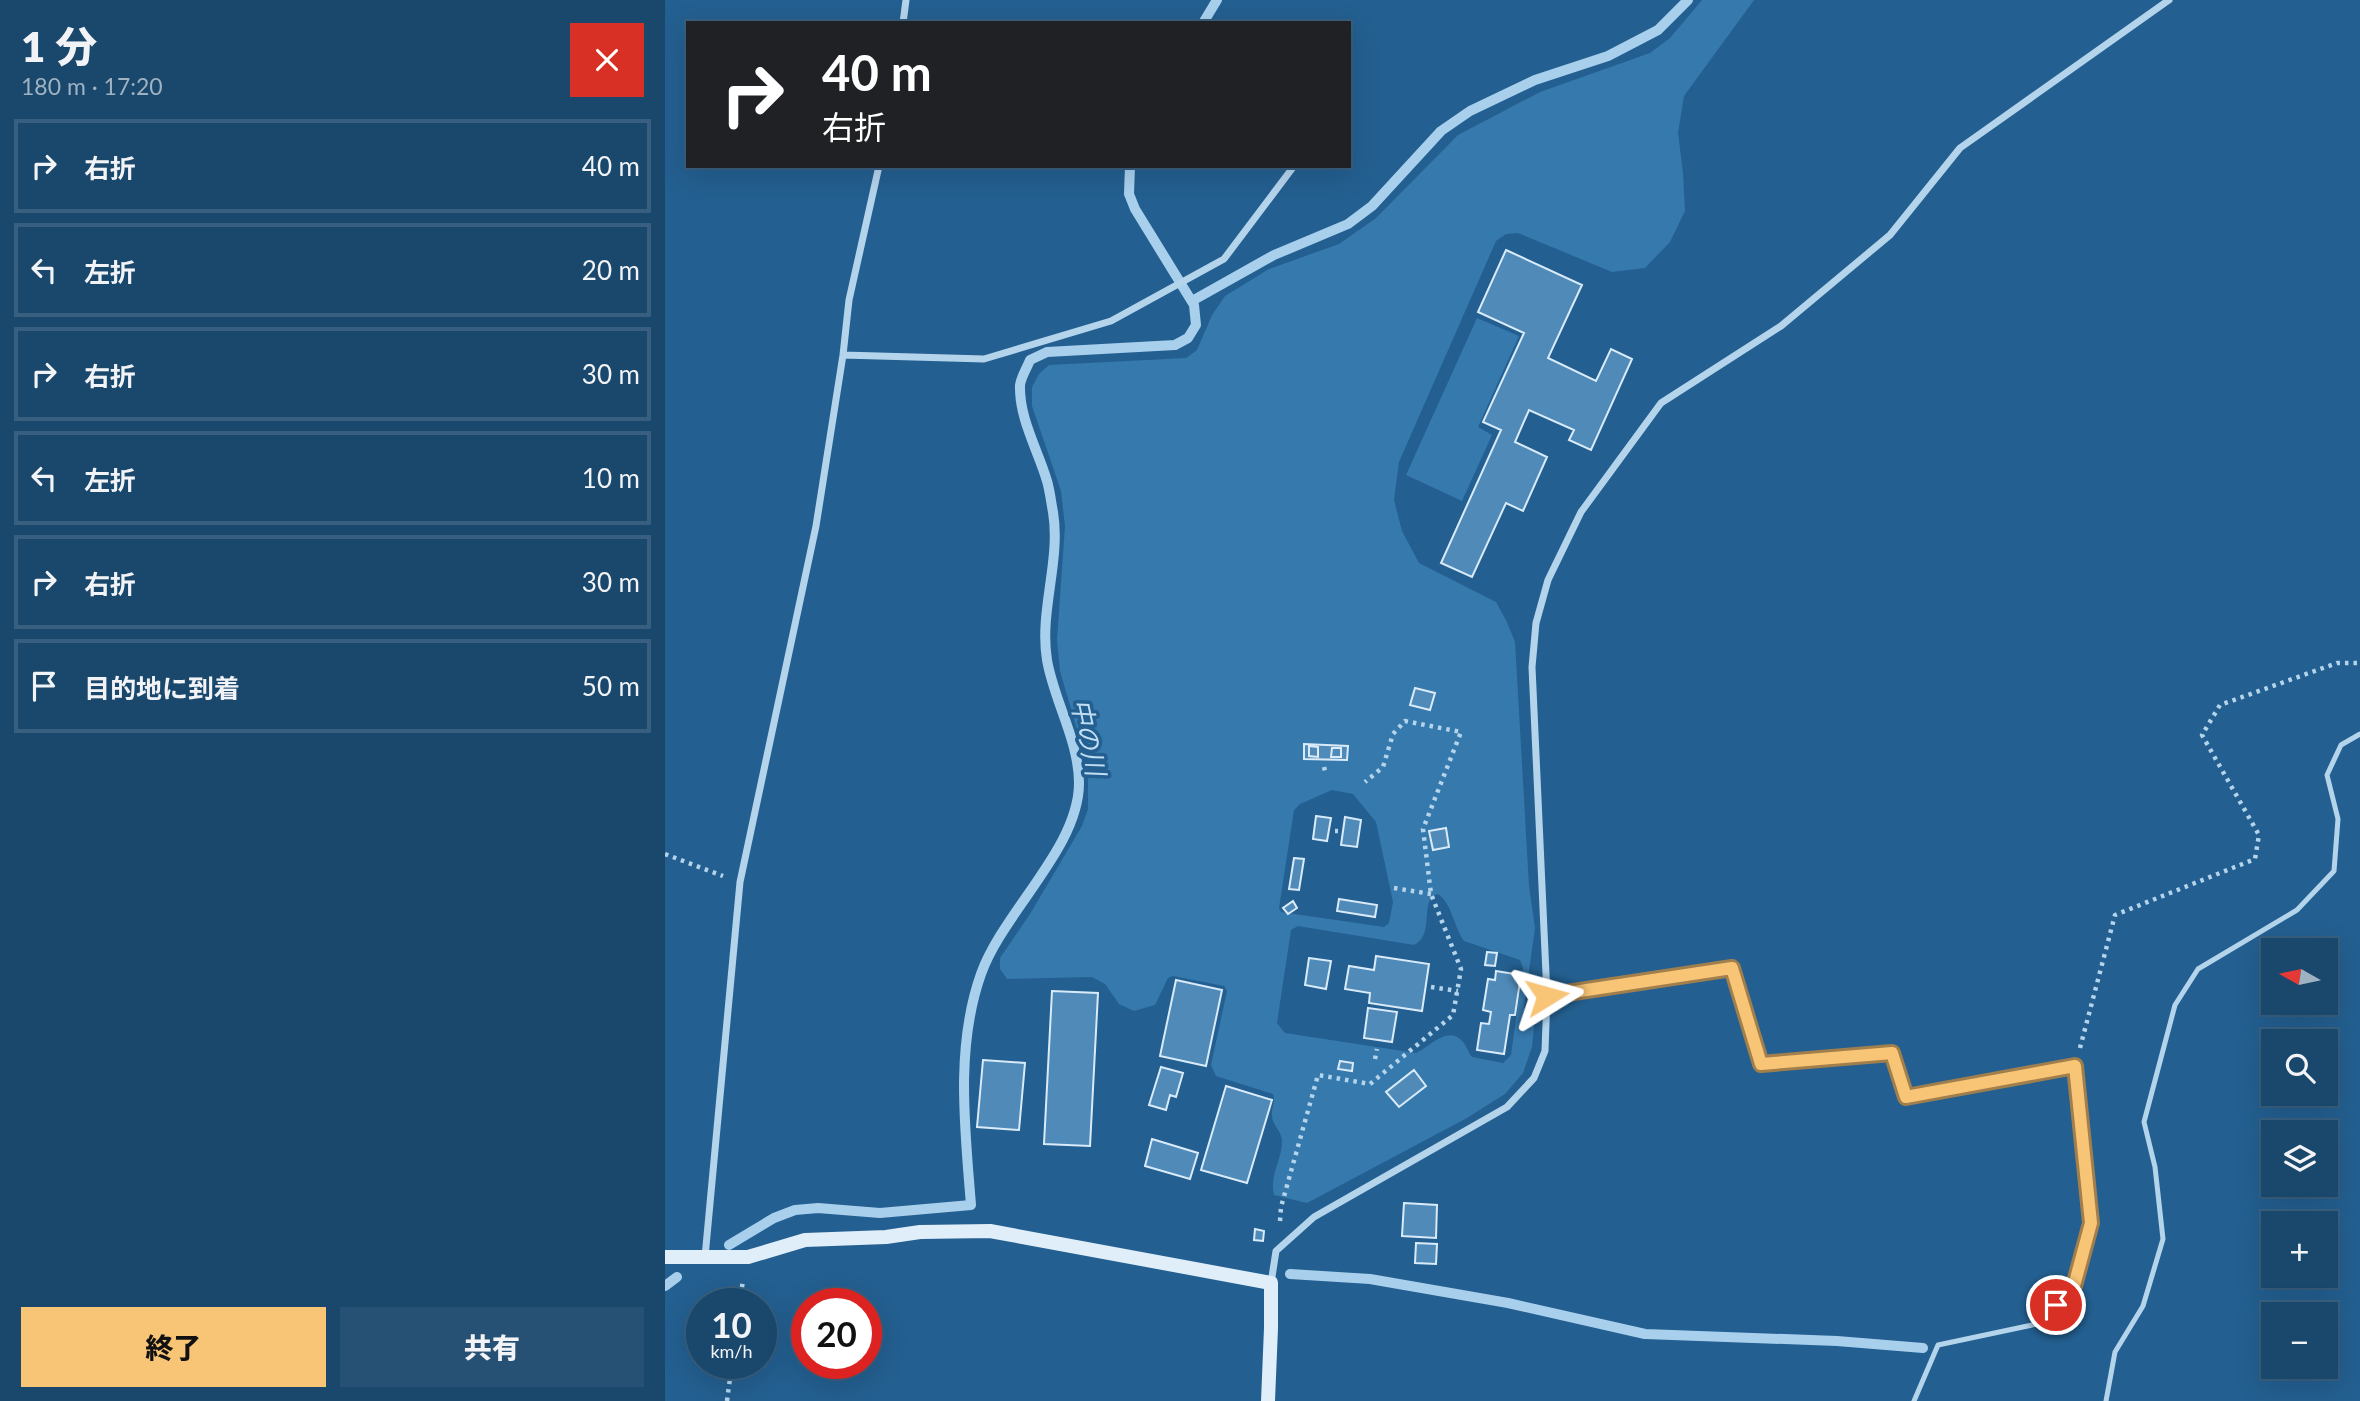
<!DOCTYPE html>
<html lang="ja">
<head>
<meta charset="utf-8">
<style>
	:root { --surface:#1a476c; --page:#275174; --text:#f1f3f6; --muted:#9fb2c2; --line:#385f7f; --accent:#f8c476 }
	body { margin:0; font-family:Lato,"Noto Sans JP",sans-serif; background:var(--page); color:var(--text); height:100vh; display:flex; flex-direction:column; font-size:26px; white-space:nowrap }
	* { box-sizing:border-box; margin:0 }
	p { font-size:23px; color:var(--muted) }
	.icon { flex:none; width:38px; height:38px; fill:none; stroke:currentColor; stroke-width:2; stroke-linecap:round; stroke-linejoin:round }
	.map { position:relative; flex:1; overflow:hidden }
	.panel { display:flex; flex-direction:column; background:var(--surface); width:665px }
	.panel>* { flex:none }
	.top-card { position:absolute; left:21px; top:21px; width:665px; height:147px; border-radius:0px; box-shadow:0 7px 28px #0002,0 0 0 2px var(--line); background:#202124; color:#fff; overflow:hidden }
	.needle { width:46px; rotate:279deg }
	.tools { position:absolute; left:1596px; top:938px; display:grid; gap:14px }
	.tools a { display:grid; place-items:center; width:77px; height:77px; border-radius:0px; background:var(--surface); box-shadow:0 7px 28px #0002,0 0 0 2px var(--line); font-size:35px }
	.speed { position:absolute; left:21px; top:1288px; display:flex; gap:14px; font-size:35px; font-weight:700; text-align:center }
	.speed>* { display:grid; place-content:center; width:91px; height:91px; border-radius:50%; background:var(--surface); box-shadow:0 7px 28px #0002,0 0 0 2px var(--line); line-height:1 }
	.speed small { font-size:18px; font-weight:400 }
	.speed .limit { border:10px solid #d22; background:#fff; color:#111 }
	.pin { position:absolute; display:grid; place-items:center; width:60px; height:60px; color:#fff; margin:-30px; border:4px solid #fff; border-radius:50%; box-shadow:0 2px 7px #0007 }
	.me { position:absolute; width:77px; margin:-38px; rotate:82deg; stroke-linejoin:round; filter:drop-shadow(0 0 5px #0008) }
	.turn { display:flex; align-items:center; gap:24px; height:147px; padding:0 21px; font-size:32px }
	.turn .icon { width:91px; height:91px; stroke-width:2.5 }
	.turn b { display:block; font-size:49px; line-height:60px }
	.round { display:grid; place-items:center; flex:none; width:74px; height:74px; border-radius:0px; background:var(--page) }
	.head { display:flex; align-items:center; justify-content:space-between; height:119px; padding:0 21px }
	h1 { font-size:42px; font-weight:800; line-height:52px }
	.action { display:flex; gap:14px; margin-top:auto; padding:14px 21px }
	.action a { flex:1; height:80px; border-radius:0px; background:var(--accent); color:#111; font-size:28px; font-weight:800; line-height:80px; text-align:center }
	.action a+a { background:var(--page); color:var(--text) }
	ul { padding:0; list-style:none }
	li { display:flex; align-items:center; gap:21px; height:94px; margin:0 14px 10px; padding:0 7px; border:4px solid var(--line); border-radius:0px }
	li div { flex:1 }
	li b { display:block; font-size:26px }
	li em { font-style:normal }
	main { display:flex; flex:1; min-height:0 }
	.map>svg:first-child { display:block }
</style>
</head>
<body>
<main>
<section class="panel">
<div class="head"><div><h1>1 分</h1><p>180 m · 17:20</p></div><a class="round" style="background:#d93025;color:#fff"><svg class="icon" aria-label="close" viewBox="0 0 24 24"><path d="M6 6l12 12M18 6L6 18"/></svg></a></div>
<ul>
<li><svg class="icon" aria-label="right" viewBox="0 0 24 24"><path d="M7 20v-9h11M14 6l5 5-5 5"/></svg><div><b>右折</b></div><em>40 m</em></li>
<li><svg class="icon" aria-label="left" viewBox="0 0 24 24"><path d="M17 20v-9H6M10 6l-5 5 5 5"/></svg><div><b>左折</b></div><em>20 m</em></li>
<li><svg class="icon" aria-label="right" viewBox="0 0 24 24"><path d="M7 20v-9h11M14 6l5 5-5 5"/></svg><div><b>右折</b></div><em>30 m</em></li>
<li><svg class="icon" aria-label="left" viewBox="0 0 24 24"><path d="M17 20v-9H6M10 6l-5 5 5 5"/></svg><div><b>左折</b></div><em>10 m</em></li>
<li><svg class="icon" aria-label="right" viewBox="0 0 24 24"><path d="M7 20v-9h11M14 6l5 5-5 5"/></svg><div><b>右折</b></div><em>30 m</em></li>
<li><svg class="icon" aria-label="arrive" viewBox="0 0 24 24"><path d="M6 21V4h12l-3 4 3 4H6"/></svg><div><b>目的地に到着</b></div><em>50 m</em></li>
</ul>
<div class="action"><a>終了</a><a>共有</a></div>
</section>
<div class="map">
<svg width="1695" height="1401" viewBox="0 0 1695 1401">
	<rect width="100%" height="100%" fill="#235f90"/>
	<path fill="#3679ad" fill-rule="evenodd" d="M1037 0H1089L1019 96 1013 133 1018 173 1020 211 1005 242 980 268 947 272 853 233 841 234 831 241 734 462 729 500 737 531 754 563 831 602 841 620 850 642 864 886 870 928 859 1007 862 1017 869 1027 867 1047 858 1073 840 1094 802 1118 642 1203 609 1195C604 1176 617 1160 617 1141 617 1131 607 1125 607 1116 606 1107 611 1103 608 1094L551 1076 546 1065 562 991 559 986 508 976 503 978 490 1005 469 1011 454 1004 440 984 427 977 342 979 335 969V958L365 914 417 826 423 809V767L395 671 392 640 400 526 396 491 367 406V387L374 374 384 365 521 358 532 350 547 315 560 296 604 269 674 244 711 218 793 135 875 92 985 53 1005 38ZM667 790 688 794 711 822 728 902 724 923 719 927 616 912 614 908 629 810 635 804ZM773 894C787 904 789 927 799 941L855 960 858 968 846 1055 838 1063 807 1057C803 1053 802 1046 798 1042 783 1024 765 1047 751 1053L620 1033 612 1023 626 930 633 926 749 945C768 935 757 911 767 896Z
		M812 318 854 336 813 427 827 435 797 501 741 475Z"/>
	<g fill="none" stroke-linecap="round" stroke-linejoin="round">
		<path stroke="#a8d0ed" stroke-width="10" d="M538 23 552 0
			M527 301 609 255 683 224 707 206 776 131 805 111 870 80 943 56 993 30 1023 0
			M64 1245 109 1218 130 1210 153 1208 215 1213 306 1205C300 1129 290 1047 316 974 338 912 414 848 414 783 414 741 389 701 382 660 374 611 396 561 388 512 386 502 385 491 382 481 373 450 354 419 355 385 356 377 362 368 365 360L382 352 510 345 523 338 531 325 529 305 470 209 464 194 465 166
			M625 1274 705 1279 843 1303 980 1334 1172 1341 1258 1348
			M0 1286 12 1277"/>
	</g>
	<path fill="#508ab8" stroke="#d9ebf9" stroke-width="2" d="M841 250 917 285 883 358 931 381 946 349 967 359 926 450 904 440 909 430 864 410 850 442 882 457 858 511 841 503 807 577 776 563 836 430 818 422 859 333 813 312Z
		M750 688 770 693 765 710 745 705Z
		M639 744 683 746 682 760 639 759Z
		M644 746 653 747V757L644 756Z
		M667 748H676V757H666Z
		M651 816 666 818 662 841 648 839Z
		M680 817 696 820 692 847 676 845Z
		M781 828 784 847 768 850 764 831Z
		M629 858 639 859 634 890 624 889Z
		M674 899 712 905 710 917 672 911Z
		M628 901 632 908 623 914 618 908Z
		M822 952 832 953 830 966 820 965Z
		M711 956 764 964 757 1011 704 1003 705 993 680 989 684 966 709 970Z
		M644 958 666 961 661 989 640 985Z
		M831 971 856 975 850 1015H845L839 1054 812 1050 816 1023 824 1024 826 1012 818 1010 823 979 830 980Z
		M511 980 557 990 541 1066 495 1056Z
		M387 991 433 993 425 1146 379 1144Z
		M703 1008 732 1012 727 1042 699 1038Z
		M318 1060 360 1063 354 1130 312 1127Z
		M675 1061 688 1063 687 1071 673 1069Z
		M496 1067 518 1073 511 1097 505 1095 501 1110 484 1105Z
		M749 1070 761 1086 734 1107 721 1092Z
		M561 1086 607 1100 582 1183 536 1170Z
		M487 1139 533 1153 525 1179 480 1166Z
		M739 1203 772 1205 771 1238 737 1236Z
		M590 1229 599 1231 598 1241 589 1240Z
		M751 1243 772 1244 771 1264 750 1263Z"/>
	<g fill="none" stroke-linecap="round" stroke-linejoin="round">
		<path stroke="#b4d4ec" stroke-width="4.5" stroke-dasharray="3.5 5" stroke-linecap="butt" d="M659 767 660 771
			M670 831H673
			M0 854 58 876
			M729 888 766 894
			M766 987 793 991
			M1415 1048 1450 915 1590 859 1594 835 1537 735 1555 705 1672 663H1695
			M710 1059 712 1049
			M615 1221 616 1207 653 1075 705 1084 788 1015 796 969 766 894 758 829 796 732 740 721 728 734 718 767 700 782
			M74 1304 78 1281
			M62 1401 67 1363"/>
		<path stroke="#b4d4ec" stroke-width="5" d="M882 996 1067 968 1096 1064 1227 1053 1241 1097 1410 1066 1426 1223 1409 1286 1372 1324 1273 1345 1249 1401
			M1441 1401 1450 1352 1478 1306 1498 1239 1490 1167 1479 1122 1510 1005 1533 969 1632 910 1669 871 1673 819 1662 775 1676 745 1695 734"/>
		<path stroke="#b4d4ec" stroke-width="7" d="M238 23 241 0
			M178 355 319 359 446 321 559 259 629 166
			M40 1257 75 882 151 526 178 355 184 300 214 166
			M606 1283 611 1251 649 1217 842 1107 869 1078 880 1051 882 996 867 667 871 623 883 580 916 512 996 403 1116 326 1225 235 1295 148 1504 0"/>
		<path stroke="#dfeef9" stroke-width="14" d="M0 1257H83L140 1240 221 1237 255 1232 325 1231 606 1283V1328L603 1401"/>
	</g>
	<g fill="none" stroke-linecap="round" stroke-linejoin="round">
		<defs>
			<path id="route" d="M882 996 1067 968 1096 1064 1227 1053 1241 1097 1410 1066 1426 1223 1409 1286 1391 1305"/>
		</defs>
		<use href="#route" stroke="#a17f4d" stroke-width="18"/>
		<use href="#route" stroke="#f8c476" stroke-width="12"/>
	</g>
	<g text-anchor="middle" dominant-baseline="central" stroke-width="7" stroke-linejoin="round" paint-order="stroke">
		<g font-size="26" font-style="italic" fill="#c0ddf3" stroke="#235f90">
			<text transform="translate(424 737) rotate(78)">中の川</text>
		</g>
	</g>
</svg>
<div class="tools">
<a><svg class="needle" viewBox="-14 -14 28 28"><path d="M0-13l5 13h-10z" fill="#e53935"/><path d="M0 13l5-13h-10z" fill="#9fb2c2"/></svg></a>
<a><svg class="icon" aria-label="search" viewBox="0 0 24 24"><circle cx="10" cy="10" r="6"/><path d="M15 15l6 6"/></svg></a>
<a><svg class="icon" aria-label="layers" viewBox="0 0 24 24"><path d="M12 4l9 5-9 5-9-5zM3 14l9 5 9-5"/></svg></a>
<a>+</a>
<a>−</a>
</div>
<div class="speed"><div>10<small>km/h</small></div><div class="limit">20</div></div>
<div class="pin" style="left:1391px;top:1305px;background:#d93025"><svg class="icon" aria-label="arrive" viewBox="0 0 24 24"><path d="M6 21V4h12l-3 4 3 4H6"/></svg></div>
<svg class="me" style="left:882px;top:996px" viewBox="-20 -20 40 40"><path d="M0-17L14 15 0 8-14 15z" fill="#f8c476" stroke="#fff" stroke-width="4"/></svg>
<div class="top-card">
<div class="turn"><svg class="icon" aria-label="right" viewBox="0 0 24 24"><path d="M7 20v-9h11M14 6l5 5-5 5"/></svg><div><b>40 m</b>右折</div></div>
</div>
</div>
</main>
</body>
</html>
